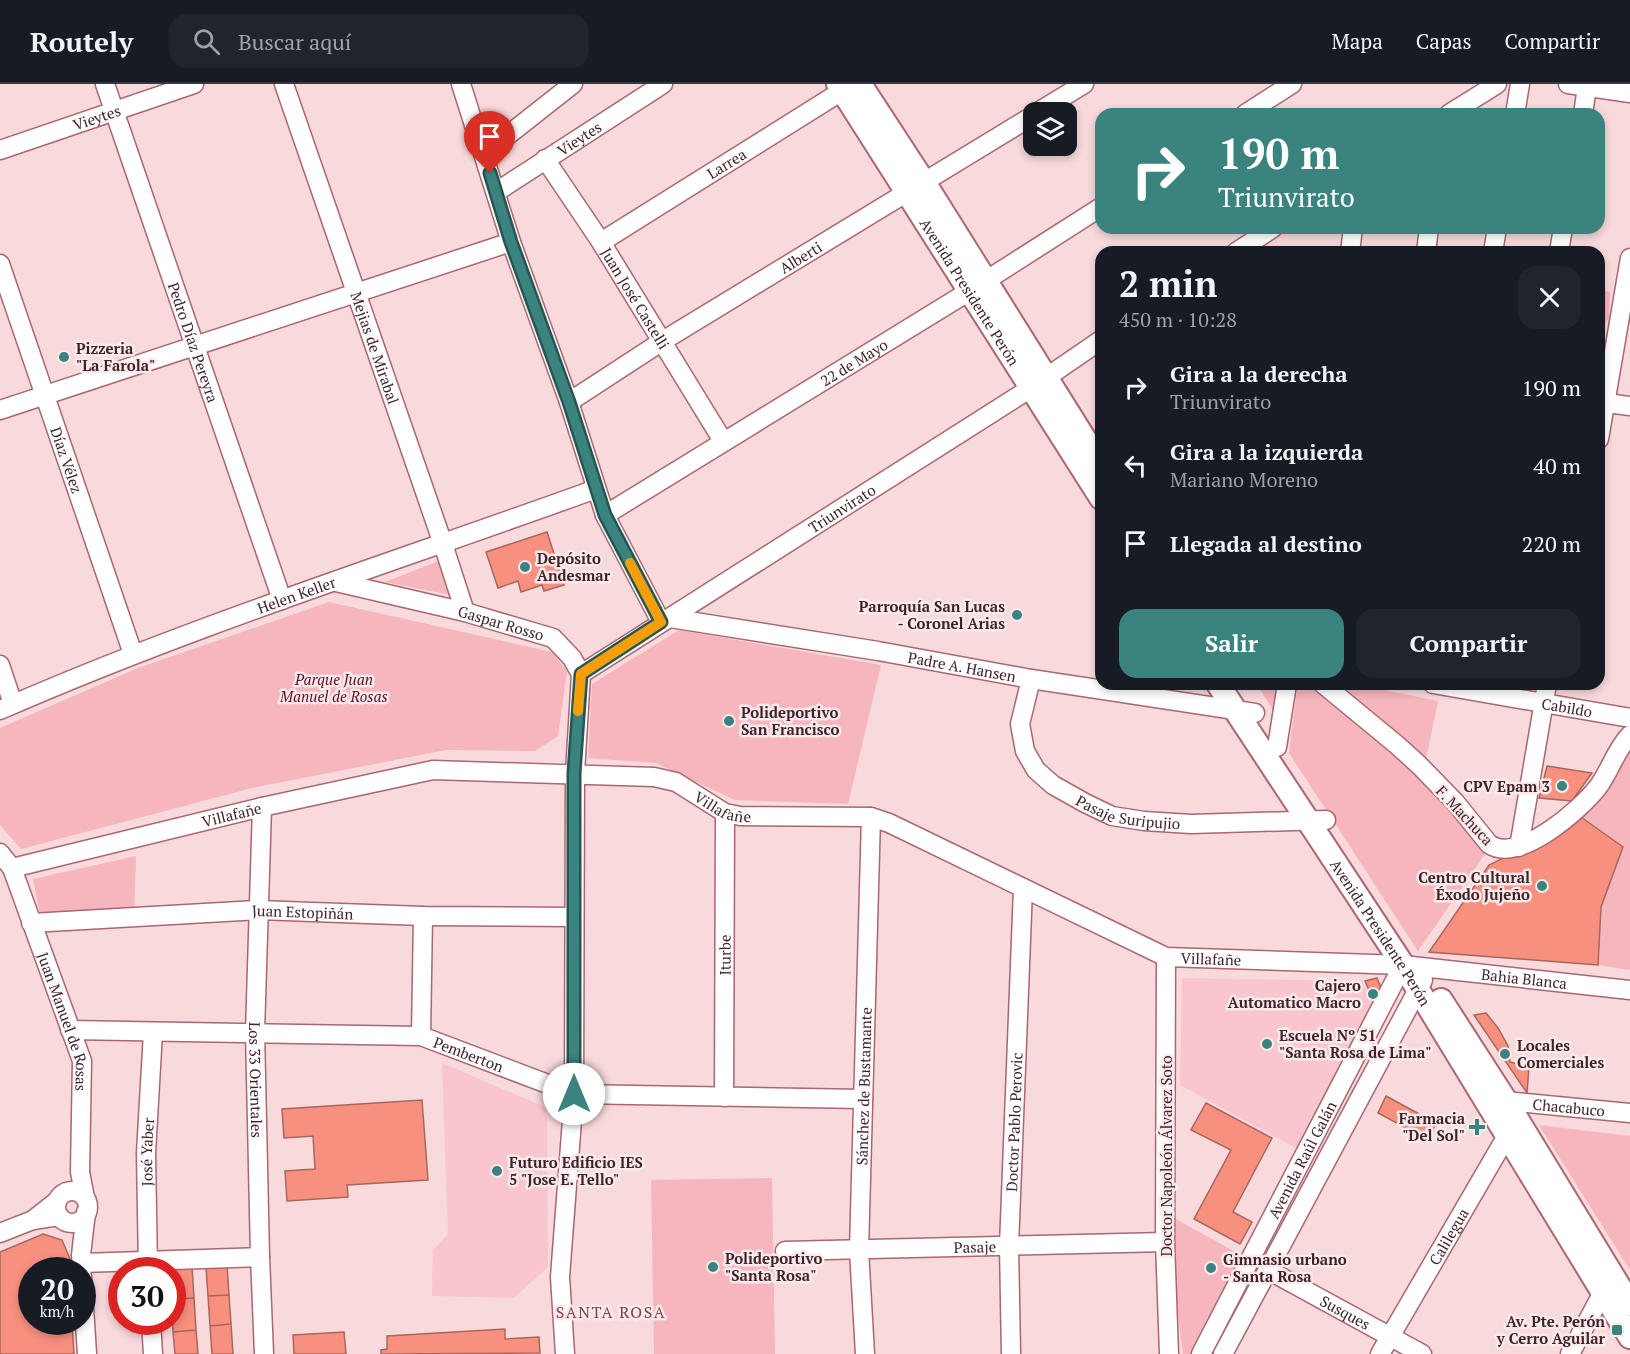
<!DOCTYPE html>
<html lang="es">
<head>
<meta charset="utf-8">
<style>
	:root { --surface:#171b24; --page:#20242c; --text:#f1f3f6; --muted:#9ea1a6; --line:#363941; --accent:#3b837e }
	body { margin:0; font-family:"PT Serif",serif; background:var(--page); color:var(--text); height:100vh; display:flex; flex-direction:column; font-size:22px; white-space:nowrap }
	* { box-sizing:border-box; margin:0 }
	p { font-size:20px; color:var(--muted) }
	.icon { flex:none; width:33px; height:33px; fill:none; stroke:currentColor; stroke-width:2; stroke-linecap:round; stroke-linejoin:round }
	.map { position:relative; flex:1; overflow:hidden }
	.details { position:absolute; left:1095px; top:162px; width:510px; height:444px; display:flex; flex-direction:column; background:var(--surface); border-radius:18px; box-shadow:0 3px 9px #0003 }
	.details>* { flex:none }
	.top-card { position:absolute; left:1095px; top:24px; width:510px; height:126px; border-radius:18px; box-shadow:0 3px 9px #0003; background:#3b837e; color:#fff; overflow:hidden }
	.buttons { position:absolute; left:1023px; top:18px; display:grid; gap:12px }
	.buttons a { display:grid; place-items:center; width:54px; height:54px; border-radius:12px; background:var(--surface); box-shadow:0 3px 9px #0003; font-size:30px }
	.speed { position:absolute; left:18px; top:1173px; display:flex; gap:12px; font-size:30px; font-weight:700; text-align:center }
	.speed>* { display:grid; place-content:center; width:78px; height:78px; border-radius:50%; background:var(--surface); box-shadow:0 3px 9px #0003; line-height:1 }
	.speed small { font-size:15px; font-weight:400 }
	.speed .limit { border:9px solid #d22; background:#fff; color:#111 }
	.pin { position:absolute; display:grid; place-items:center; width:51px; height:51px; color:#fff; margin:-62px -26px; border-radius:50% 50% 50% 0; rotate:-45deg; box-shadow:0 0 6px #0007 }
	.pin .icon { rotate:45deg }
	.me { position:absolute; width:66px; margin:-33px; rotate:0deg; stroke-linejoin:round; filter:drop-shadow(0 0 4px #0008) }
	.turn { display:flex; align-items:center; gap:21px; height:126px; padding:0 24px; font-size:27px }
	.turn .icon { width:78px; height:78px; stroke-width:2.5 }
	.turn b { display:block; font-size:42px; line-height:51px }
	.round { display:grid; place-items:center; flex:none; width:63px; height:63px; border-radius:18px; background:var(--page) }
	.overview { display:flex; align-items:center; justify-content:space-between; height:102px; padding:0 24px }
	h1 { font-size:36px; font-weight:700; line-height:45px }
	.button { display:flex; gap:12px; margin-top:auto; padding:12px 24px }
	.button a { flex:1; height:69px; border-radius:18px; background:var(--accent); color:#fff; font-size:24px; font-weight:700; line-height:69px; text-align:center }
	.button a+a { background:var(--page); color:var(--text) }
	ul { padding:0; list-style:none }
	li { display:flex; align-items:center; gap:18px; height:78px; padding:0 24px }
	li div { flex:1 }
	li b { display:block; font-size:22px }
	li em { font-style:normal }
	header { display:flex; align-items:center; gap:36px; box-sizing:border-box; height:84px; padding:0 30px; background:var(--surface); border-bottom:2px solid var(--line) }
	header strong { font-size:28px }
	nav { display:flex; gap:33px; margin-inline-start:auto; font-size:21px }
	.search { width:420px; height:54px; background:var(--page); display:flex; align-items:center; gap:15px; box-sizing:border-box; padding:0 21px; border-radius:18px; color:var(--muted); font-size:22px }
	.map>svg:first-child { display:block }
</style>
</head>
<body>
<header>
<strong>Routely</strong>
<div class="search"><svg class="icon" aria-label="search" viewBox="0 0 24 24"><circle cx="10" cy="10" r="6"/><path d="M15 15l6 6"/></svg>Buscar aquí</div>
<nav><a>Mapa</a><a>Capas</a><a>Compartir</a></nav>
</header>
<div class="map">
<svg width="1630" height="1270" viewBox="0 0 1630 1270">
	<rect width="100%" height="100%" fill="#f8d9dc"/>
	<path fill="#f9c6cd" d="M1182 894 1362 897 1371 919 1303 1068 1180 1001Z
		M442 979 547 1024 548 1183 514 1214 432 1212 433 1166 448 1150Z"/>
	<path fill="#f5b6be" d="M1599 205 1610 208 1609 234 1599 245Z
		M441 476 451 511 385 498Z
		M329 518 552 568 567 587 558 652 535 667 446 666 252 704 21 765 0 741V644L138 584Z
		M679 546 881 581 848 720 735 716 656 679 588 674 592 600Z
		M1257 600H1282L1277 633Z
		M1305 600H1311L1413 688 1467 745 1485 770 1418 867 1289 669 1297 604Z
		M1331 600H1355L1438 617 1426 675Z
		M1630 660V886L1598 881 1601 823 1623 763 1580 730Z
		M136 772 134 832 41 835 33 795Z
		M1539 1041 1630 1052V1186Z
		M772 1094 775 1270H654L651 1096Z
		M1174 1134 1248 1175 1202 1270H1183C1177 1224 1172 1180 1174 1134Z"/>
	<path fill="#f89080" stroke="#a9665b" stroke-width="1.5" d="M547 448 564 501 544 507 542 501 521 508 518 497 498 504 486 468Z
		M1547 682 1592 689 1572 717 1539 714Z
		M1577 730 1623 763 1601 823 1598 881 1429 868 1489 781 1534 759Z
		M1377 894 1381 904 1373 916 1365 897Z
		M1486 929 1498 944 1508 962 1510 978 1529 983 1527 1009 1474 931Z
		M1386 1012 1436 1039 1428 1056 1378 1029Z
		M422 1016 428 1096 347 1101 348 1113 287 1117 285 1087 315 1085 313 1052 284 1054 282 1025Z
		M1206 1019 1272 1054 1233 1128 1252 1138 1240 1160 1194 1135 1231 1066 1191 1046Z
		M43 1150 62 1156 70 1175 71 1186H32V1238H72L74 1270H0V1168Z
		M227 1181 229 1211 208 1212 206 1183Z
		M192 1182 194 1214 172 1215V1186H169V1183Z
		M229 1211 231 1240 210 1242 208 1212Z
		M194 1214 196 1246 173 1248 172 1215Z
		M231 1240 233 1270H212L210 1242Z
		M505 1245V1255L539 1253 540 1269 381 1270V1266L387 1265V1252Z
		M196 1246 198 1270H175L173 1248Z
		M344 1248 346 1270H294L293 1251Z"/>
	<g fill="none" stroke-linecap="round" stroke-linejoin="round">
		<defs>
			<g id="minor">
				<path id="s1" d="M105 0 282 516"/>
				<path id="s2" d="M284 0 443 460 465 528"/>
				<path d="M461 0 511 158 569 318 605 431 661 538"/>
				<path d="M1568 0 1630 9"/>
				<path d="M1038 28 1084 0"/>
				<path d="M1245 30 1292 0"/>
				<path d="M1449 30 1497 0"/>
				<path d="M1515 30 1520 0"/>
				<path d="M1583 30 1587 3"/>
				<path id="s3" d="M0 66 194 0"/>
				<path d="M484 70 573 0"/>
				<path id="s4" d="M545 75 601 158 723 357"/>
				<path id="s5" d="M496 108 663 0"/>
				<path id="s6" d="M601 158 853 0"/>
				<path d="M1236 168 1273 144"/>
				<path d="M1350 168 1353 144"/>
				<path d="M1426 168 1429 144"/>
				<path d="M1493 168 1497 144"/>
				<path d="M1559 168 1563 144"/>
				<path id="s7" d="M0 180 133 570"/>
				<path id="s8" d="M569 318 661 258 1034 31"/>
				<path d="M1599 318 1630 322"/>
				<path d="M0 326 511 158"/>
				<path d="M1599 355 1630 174"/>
				<path id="s9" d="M605 431 968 208 1101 123"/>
				<path id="s10" d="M336 498 465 528 553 554 572 574 581 590 575 689 574 1010 560 1193 565 1270"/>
				<path id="s11" d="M670 534 878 567 1031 595 1255 629"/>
				<path d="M0 581 13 620"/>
				<path id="s12" d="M581 590 1031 304 1101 256"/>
				<path id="s13" d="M1031 595 1020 640 1025 667 1036 686 1053 701 1085 719 1112 732 1144 737 1191 740 1326 736"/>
				<path d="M1323 600 1397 661 1419 681 1455 718 1489 760C1518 781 1581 725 1598 703 1610 687 1616 665 1630 651"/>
				<path id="s14" d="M1433 600 1630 634"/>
				<path id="s15" d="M0 626C194 541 397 477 596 405"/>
				<path d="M1277 663 1287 600"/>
				<path id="s16" d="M262 723 255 948 260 1173 264 1270"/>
				<path d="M1519 763 1547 600"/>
				<path id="s17" d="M0 769 12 784 82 977 80 1088 85 1114"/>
				<path id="s18" d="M12 784 262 723 433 686 654 693 676 698 725 729 740 732 871 733 889 739 1166 873 1403 881 1630 906"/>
				<path id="s19" d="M31 839 258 826 423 832 574 833"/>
				<path d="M1166 873 1165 1158 1169 1270"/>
				<path id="s20" d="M70 946 421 952 574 1010 863 1015"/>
				<path d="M421 952 423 832"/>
				<path id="s21" d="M724 1013 725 729"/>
				<path id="s22" d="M1506 1017 1630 1029"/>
				<circle cx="72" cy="1123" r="16"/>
				<path d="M57 1117 33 1136 59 1132"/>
				<path d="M0 1149 33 1136"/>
				<path id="s23" d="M785 1167 1165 1158"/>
				<path d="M82 1179 260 1173"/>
				<path d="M82 1186 81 1171 86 1128"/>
				<path id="s24" d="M148 1186 146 1069 153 948"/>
				<path id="s25" d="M1268 1186 1422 1270"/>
				<path d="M82 1192 87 1270"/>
				<path d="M151 1238 153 1270"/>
				<path id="s26" d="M865 1270 859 1166 871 733"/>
				<path id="s27" d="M1011 1270 1009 1162 1023 804"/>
				<path id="s28" d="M1201 1270 1403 881"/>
				<path d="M1223 1270 1423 896"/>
				<path id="s29" d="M1380 1270 1512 1043"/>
				<path d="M1570 1270 1602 1210 1609 1201"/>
			</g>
			<g id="major">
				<path id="s30" d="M838 0 1101 414"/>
				<path d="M860 0 924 98 1101 381"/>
				<path id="s31" d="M1218 600 1403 881 1630 1253"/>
				<path d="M1441 916 1506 1017 1630 1220"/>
			</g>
		</defs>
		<use href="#minor" stroke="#aa6671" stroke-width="21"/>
		<use href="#major" stroke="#aa6671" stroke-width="26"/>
		<use href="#minor" stroke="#fff" stroke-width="18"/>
		<use href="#major" stroke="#fff" stroke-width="22"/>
	</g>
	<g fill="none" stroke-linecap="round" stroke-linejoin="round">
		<defs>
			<path id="route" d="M490 89 511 158 569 318 605 431 661 538 581 590 574 689V1010"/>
		</defs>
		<use href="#route" stroke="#265552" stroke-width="15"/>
		<use href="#route" stroke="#3b837e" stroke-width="10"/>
		<path stroke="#f59e0b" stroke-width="10" d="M578 627 581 590 661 538 630 479"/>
	</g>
	<g fill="#3b837e" stroke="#fbeaec" stroke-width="2">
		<circle cx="64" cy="273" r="6"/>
		<circle cx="525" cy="483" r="6"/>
		<circle cx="1017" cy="531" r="6"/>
		<circle cx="729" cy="637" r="6"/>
		<circle cx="1562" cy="702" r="6"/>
		<circle cx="1542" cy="802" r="6"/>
		<circle cx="1373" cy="910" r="6"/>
		<circle cx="1267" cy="960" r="6"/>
		<circle cx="1505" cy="970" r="6"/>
		<path d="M1474 1034h6v6h6v6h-6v6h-6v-6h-6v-6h6z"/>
		<circle cx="497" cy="1087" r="6"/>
		<circle cx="713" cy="1183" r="6"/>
		<circle cx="1211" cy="1184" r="6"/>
		<rect x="1611" y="1240" width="12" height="12" rx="3"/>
	</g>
	<g text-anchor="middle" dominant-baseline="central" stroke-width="5" stroke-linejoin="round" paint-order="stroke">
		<g font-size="15" fill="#402328" stroke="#fbeaec">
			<text stroke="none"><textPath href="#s3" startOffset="102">Vieytes</textPath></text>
			<text stroke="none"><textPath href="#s5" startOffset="99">Vieytes</textPath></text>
			<text stroke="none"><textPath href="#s6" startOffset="148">Larrea</textPath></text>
			<text stroke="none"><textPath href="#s8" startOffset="273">Alberti</textPath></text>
			<text stroke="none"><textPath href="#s30" startOffset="246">Avenida Presidente Perón</textPath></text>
			<text stroke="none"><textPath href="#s4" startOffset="166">Juan José Castelli</textPath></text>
			<text stroke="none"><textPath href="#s1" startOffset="273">Pedro Díaz Pereyra</textPath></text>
			<text stroke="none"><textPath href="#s2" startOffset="279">Mejias de Mirabal</textPath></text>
			<text stroke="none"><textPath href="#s9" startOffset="292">22 de Mayo</textPath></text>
			<text stroke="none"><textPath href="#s7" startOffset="207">Díaz Vélez</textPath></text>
			<text stroke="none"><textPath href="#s12" startOffset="309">Triunvirato</textPath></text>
			<text stroke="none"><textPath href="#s15" startOffset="318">Helen Keller</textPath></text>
			<text stroke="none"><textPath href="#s10" startOffset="170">Gaspar Rosso</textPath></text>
			<text stroke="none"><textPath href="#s11" startOffset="296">Padre A. Hansen</textPath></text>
			<text stroke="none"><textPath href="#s14" startOffset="136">Cabildo</textPath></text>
			<text stroke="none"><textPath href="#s18" startOffset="730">Villafañe</textPath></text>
			<text stroke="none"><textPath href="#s13" startOffset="200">Pasaje Suripujio</textPath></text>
			<text stroke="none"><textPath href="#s18" startOffset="226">Villafañe</textPath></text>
			<text transform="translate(1465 731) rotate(47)">F. Machuca</text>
			<text stroke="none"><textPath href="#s19" startOffset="272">Juan Estopiñán</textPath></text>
			<text stroke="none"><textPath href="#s31" startOffset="297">Avenida Presidente Perón</textPath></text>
			<text stroke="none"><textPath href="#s21" startOffset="142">Iturbe</textPath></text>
			<text stroke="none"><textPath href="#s18" startOffset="1252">Villafañe</textPath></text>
			<text stroke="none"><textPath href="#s18" startOffset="1566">Bahia Blanca</textPath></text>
			<text stroke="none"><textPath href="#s17" startOffset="182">Juan Manuel de Rosas</textPath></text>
			<text stroke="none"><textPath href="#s20" startOffset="402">Pemberton</textPath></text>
			<text stroke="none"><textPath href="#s16" startOffset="273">Los 33 Orientales</textPath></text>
			<text stroke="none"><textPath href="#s26" startOffset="268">Sánchez de Bustamante</textPath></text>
			<text stroke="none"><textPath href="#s22" startOffset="63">Chacabuco</textPath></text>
			<text stroke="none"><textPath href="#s27" startOffset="232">Doctor Pablo Perovic</textPath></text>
			<text stroke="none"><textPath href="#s24" startOffset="118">José Yaber</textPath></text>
			<text transform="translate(1166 1072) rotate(-90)">Doctor Napoleón Álvarez Soto</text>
			<text stroke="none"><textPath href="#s28" startOffset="219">Avenida Raúl Galán</textPath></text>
			<text stroke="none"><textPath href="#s29" startOffset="136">Calilegua</textPath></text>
			<text stroke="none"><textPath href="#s23" startOffset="190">Pasaje</textPath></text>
			<text stroke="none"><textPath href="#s25" startOffset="88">Susques</textPath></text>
		</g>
		<g font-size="15" font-weight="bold" fill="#402328" stroke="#fbeaec" text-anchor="start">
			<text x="76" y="264">Pizzeria<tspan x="76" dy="17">"La Farola"</tspan></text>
			<text x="537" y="474">Depósito<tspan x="537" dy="17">Andesmar</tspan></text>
			<text x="1005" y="522" text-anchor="end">Parroquía San Lucas<tspan x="1005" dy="17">- Coronel Arias</tspan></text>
			<text x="741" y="628">Polideportivo<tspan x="741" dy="17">San Francisco</tspan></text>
			<text x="1550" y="702" text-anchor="end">CPV Epam 3</text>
			<text x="1530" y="793" text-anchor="end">Centro Cultural<tspan x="1530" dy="17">Éxodo Jujeño</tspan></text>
			<text x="1361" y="901" text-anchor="end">Cajero<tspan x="1361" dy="17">Automatico Macro</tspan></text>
			<text x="1279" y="951">Escuela Nº 51<tspan x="1279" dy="17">"Santa Rosa de Lima"</tspan></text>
			<text x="1517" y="961">Locales<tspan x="1517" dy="17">Comerciales</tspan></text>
			<text x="1465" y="1034" text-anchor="end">Farmacia<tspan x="1465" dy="17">"Del Sol"</tspan></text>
			<text x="509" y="1078">Futuro Edificio IES<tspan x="509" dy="17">5 "Jose E. Tello"</tspan></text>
			<text x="725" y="1174">Polideportivo<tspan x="725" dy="17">"Santa Rosa"</tspan></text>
			<text x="1223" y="1175">Gimnasio urbano<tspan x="1223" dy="17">- Santa Rosa</tspan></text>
			<text x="1605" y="1237" text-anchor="end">Av. Pte. Perón<tspan x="1605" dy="17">y Cerro Aguilar</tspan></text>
		</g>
		<g font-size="15" font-style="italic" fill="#600e27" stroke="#fbeaec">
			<text x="334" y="595">Parque Juan<tspan x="334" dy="17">Manuel de Rosas</tspan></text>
		</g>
		<g font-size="16" letter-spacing="1.5" fill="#80404c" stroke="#fbeaec">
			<text x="611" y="1228">SANTA ROSA</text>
		</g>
	</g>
</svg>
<div class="buttons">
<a><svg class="icon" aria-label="layers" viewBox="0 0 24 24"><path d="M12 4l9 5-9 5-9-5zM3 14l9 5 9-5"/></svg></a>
</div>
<div class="speed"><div>20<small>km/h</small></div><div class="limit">30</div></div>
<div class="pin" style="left:490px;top:89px;background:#d93025"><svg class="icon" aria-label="arrive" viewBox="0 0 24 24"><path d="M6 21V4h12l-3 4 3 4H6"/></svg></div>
<svg class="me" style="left:574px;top:1010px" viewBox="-20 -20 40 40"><circle r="19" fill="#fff"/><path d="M0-13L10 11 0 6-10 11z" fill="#3b837e"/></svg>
<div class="top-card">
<div class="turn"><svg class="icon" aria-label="right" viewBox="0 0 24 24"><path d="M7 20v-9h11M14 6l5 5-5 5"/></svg><div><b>190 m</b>Triunvirato</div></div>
</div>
<section class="details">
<div class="overview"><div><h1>2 min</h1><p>450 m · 10:28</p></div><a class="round"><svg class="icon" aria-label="close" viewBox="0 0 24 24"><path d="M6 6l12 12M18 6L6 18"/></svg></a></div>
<ul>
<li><svg class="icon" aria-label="right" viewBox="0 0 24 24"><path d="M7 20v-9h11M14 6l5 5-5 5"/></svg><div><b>Gira a la derecha</b><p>Triunvirato</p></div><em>190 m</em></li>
<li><svg class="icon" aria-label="left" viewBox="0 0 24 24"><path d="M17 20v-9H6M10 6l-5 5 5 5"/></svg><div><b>Gira a la izquierda</b><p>Mariano Moreno</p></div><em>40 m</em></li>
<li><svg class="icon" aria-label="arrive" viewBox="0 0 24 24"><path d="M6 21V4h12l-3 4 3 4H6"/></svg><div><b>Llegada al destino</b></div><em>220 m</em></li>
</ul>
<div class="button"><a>Salir</a><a>Compartir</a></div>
</section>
</div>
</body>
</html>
